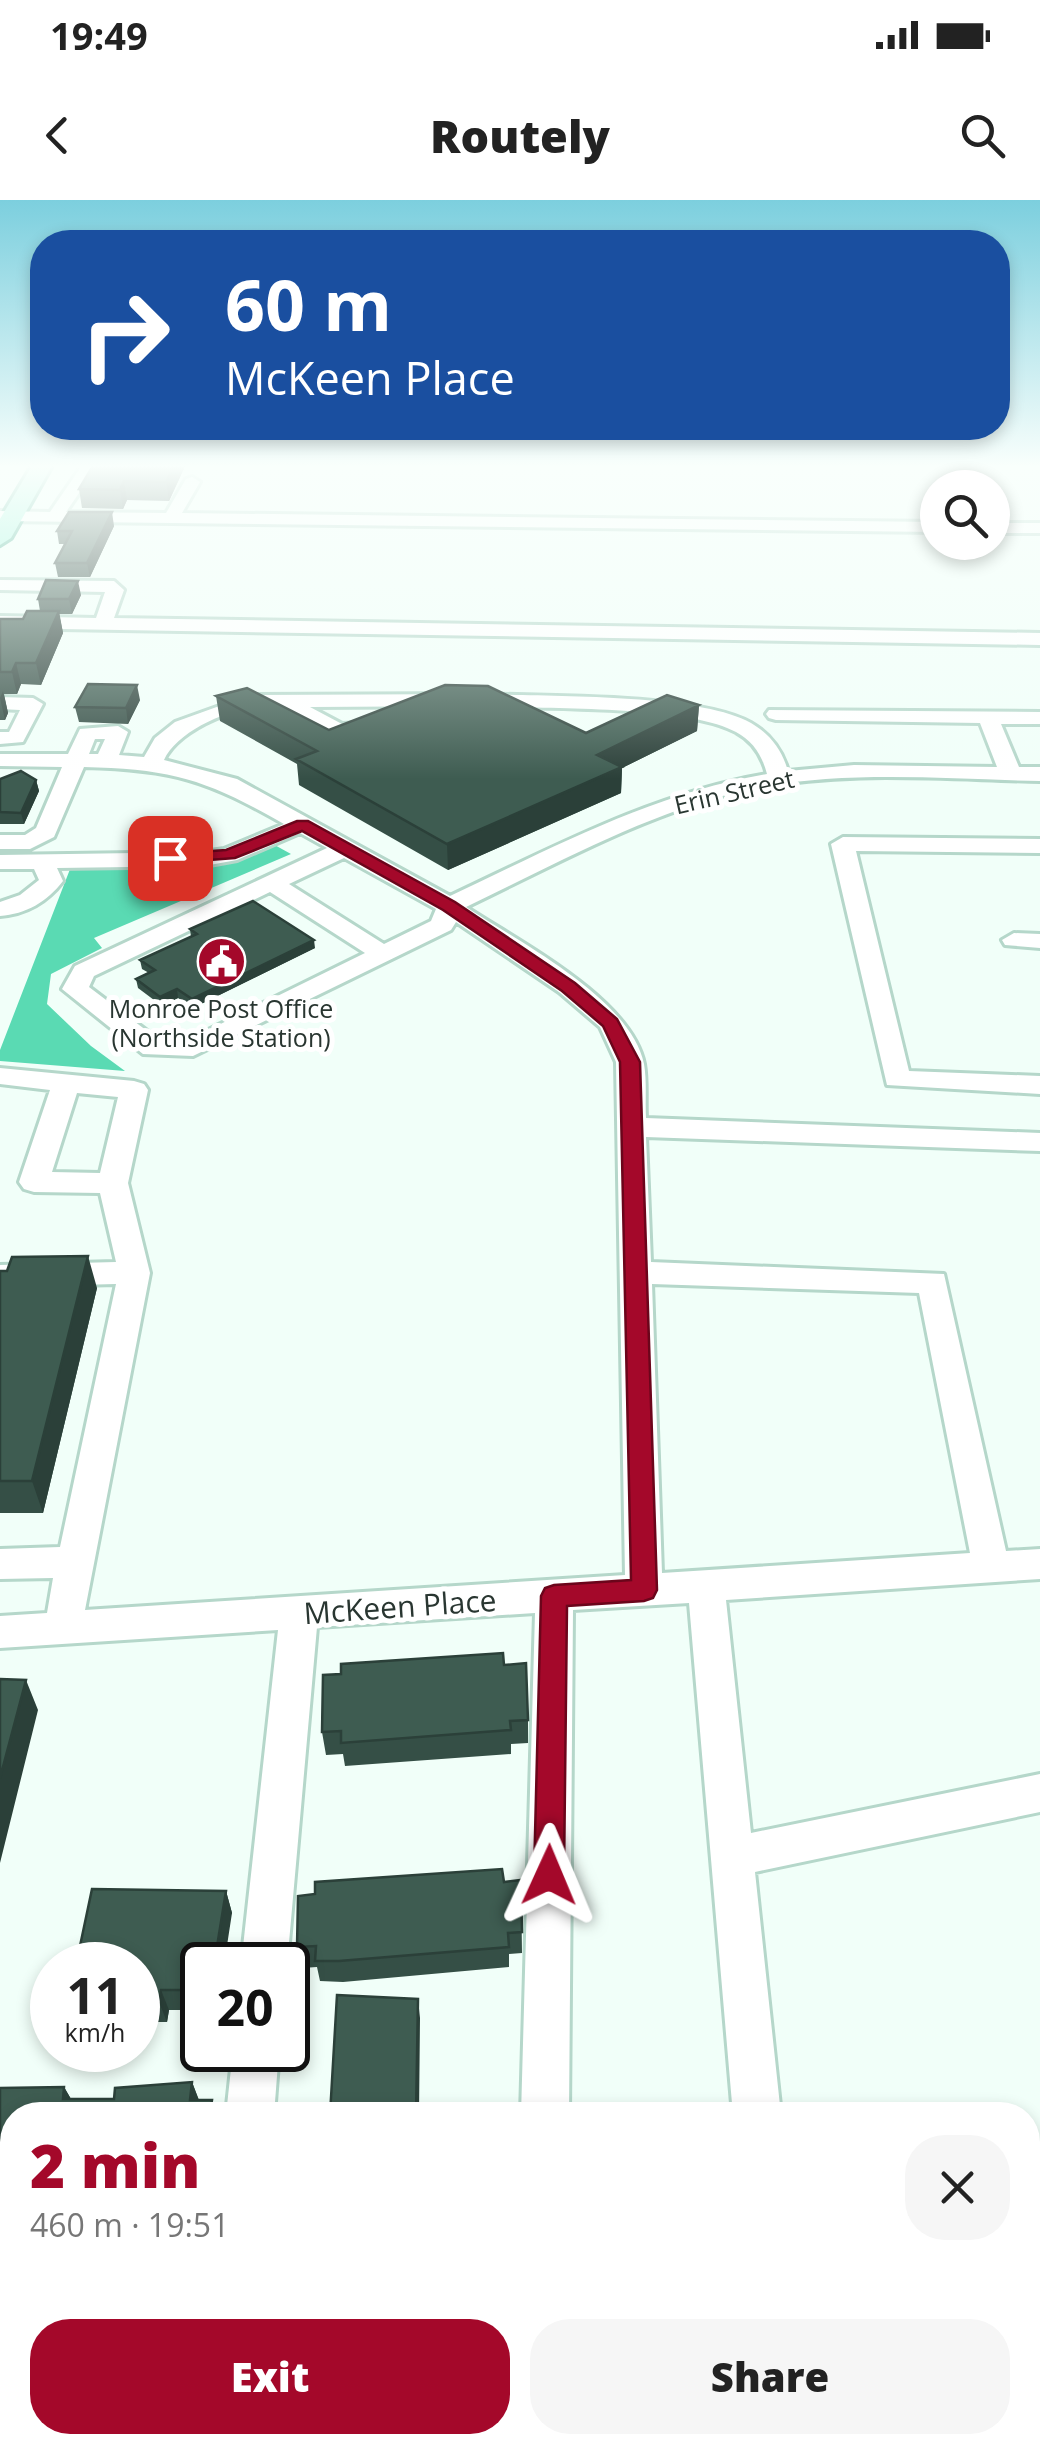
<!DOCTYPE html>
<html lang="en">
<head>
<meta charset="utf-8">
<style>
	:root { --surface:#fff; --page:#f6f6f6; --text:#222; --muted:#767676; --accent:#a4082a }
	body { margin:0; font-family:"Open Sans",sans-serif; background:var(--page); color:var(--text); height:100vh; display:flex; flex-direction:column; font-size:38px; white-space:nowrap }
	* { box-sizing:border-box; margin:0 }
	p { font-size:32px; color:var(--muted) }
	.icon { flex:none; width:55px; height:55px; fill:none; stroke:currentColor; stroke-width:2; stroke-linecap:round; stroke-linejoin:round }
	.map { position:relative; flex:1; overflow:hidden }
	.panel { position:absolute; left:0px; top:1902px; width:1040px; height:352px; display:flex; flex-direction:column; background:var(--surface); border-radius:40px 40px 0 0; box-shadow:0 5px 15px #0003 }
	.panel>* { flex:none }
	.hud { position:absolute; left:30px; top:30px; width:980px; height:210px; border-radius:40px; box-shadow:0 5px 15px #0003; background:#1a4fa0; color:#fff; overflow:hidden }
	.controls { position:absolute; left:920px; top:270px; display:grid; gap:20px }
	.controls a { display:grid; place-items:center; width:90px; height:90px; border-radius:50%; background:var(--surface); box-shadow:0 5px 15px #0003; font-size:50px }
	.speed { position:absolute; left:30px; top:1742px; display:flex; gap:20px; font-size:50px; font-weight:700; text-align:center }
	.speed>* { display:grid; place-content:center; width:130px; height:130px; border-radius:50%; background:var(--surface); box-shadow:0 5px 15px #0003; line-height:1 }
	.speed small { font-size:25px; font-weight:400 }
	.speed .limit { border:5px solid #111; border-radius:15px; background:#fff; color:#111 }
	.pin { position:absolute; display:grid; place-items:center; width:85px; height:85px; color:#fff; margin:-42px; border-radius:20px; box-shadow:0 5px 15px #0006 }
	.me { position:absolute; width:110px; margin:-55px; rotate:1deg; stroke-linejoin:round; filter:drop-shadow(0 0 8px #0008) }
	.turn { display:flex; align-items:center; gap:35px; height:210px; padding:0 30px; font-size:45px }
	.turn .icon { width:130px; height:130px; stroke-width:2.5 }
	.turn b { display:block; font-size:70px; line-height:85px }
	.round { display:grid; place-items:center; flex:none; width:105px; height:105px; border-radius:40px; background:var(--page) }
	.head { display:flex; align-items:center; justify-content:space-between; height:170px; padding:0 30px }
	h1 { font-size:60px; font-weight:800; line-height:75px; color:var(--accent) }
	.primary-button { display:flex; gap:20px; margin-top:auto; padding:20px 30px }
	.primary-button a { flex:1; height:115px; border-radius:40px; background:var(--accent); color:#fff; font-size:40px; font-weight:800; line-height:115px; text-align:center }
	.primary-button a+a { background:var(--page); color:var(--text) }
	.status { display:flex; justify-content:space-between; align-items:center; height:70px; padding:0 50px; background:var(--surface); direction:ltr }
	.status svg { height:28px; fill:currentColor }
	header { display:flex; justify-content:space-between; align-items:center; height:130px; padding:0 30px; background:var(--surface); font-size:45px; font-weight:800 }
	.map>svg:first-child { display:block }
</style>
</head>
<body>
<div class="status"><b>19:49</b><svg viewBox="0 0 49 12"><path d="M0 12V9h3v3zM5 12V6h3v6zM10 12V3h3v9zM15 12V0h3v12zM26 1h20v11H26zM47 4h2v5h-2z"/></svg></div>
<header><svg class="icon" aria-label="back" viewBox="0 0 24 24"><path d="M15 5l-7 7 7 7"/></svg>Routely<svg class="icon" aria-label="search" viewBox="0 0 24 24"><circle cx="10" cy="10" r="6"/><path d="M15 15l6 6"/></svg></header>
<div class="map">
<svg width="1040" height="2253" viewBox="0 0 1040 2253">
	<rect width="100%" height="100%" fill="#f1fff9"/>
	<path fill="#5adab3" d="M271 643 291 654 94 738 102 748 51 774 47 804 91 846 125 871 0 861V850L72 664H212L228 662Z"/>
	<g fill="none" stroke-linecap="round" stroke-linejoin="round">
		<defs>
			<path id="minor" d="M83 264H99L66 312 166 313 186 279 192 277 200 282 182 313 938 322V332L0 321V311L50 312Z
				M992 323H1040V333H992Z
				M0 380 114 381 124 390 114 418 1040 433V445L0 428V416L96 418 105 392 0 390Z
				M480 494C546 497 697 493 751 523 770 534 782 550 788 571L854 565 997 567 980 523 776 520 769 518 766 514 769 510 1040 512V524H1001L1019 567H1040V581C942 579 838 569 742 591 645 614 556 664 466 707 519 742 631 799 644 864 647 881 645 901 646 918L1040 933V951L646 937 651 1062 944 1074 1006 1351 1040 1349V1379L726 1400 751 1633 1040 1574V1612L755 1672 781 1915H733L689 1403 573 1410 569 1915H521L535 1413 317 1427 287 1765H241L278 1430 0 1448V1416L47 1413 53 1378 0 1379V1349L60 1347 116 1084 0 1087V1065L116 1062 100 993 34 992 24 989 19 982 50 890 0 884V868L134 881 144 884 148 890 128 983 150 1073 85 1410 625 1375 616 862 600 827 559 792 456 722 451 730 193 856 143 854 62 789 75 766 327 648 300 633 237 660 204 666 57 668 63 681C47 702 26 714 0 716V702L20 695 39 680 34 669H0V655L204 652 224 649 284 624C207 580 173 569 84 567L54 637 30 649H0V635H25L36 628 62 567 0 566V554H68L80 529 118 526 128 532 119 555 144 557 155 538 175 522 250 495ZM480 506C540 509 688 505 736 532 753 541 762 555 767 574 654 593 552 648 450 696L237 579 164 560C179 527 245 501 280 507 289 508 298 518 307 523 331 538 355 539 382 532L385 528 375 522 342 524 310 507ZM95 539H105L98 554H89ZM344 658 436 709 431 721 384 744 289 684ZM270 692 365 753 188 840H159L89 787 94 776ZM77 893 118 897 100 973 52 972ZM652 1084 919 1093 970 1353 662 1373Z
				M0 497 33 498 43 504 23 542 0 544V532H9L20 510 0 509Z
				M843 637 1040 639V653L856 651 909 871 1040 876V894L887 885 831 644Z
				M1014 733 1040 734V748L1005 745 1002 740Z
				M233 1850H279L274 1915H226Z
				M0 2075 12 2076V2128L0 2127Z
				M97 2242H151L149 2253H95Z
				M507 2242H561V2253H507Z
				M761 2242H815L816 2253H762Z"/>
			<path id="major" d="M33 264H53L11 338 0 345V319Z"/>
		</defs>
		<use href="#minor" stroke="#b5d7ca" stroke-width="6"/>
		<use href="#major" stroke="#3faa8b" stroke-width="6"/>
		<use href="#minor" fill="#fff" fill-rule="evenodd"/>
		<use href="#major" fill="#93f2d7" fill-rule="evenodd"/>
	</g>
	<path fill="#354f46" d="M186 264 169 301 127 300 123 309 82 308 79 289Z
		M114 326 90 377H58L55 363 64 344H59L57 331Z
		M81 395 72 414H59L63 433 41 485 21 484 17 494H4L8 513 5 520H0V419H23L40 411 38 399Z
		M216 496 329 530 586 533 699 505 697 531 622 568 621 593 448 670 299 585 297 564 220 521Z
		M140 500 128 524 79 522 75 507Z
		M0 579 36 580 39 591 24 624H0Z
		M190 729 315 748 193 808 178 798 162 806 138 788 136 779 149 773 142 769 140 760 191 737Z
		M0 1071 97 1088 43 1313H0Z
		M504 1465 528 1520V1543L511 1544V1554L345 1566 343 1554 326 1555 322 1532Z
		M521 1680 522 1753 509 1754V1767L343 1782 320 1781 317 1767 302 1768 297 1747 504 1682Z
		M226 1691 232 1713 202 1765V1810H169L167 1822H138V1765Z
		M192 1882 199 1900H212L218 1915H12V2015H0V1888L64 1887 71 1899H114Z"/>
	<path fill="#2b4039" d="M175 264H186L169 301 166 282Z
		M124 281 127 300 123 309 120 290Z
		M112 312 114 326 90 377 87 363Z
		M78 381 81 395 72 414 69 399Z
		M59 411 63 433 41 485 36 463Z
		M16 463 21 484 17 494 12 472Z
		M137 485 140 500 128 524 126 508Z
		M3 491 8 513 5 520 0 498Z
		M699 505 697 531 622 568 621 593 448 670 447 644 597 555Z
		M36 580 39 591 24 624 21 613Z
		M314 740 315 748 193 808 192 799Z
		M177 789 178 798 162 806 160 797Z
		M88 1056 97 1088 43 1313 32 1281Z
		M26 1480 38 1510 0 1663V1578Z
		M226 1691 232 1713 224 1765H214Z
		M196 1780 202 1797V1810L195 1790Z
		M161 1790 169 1810 167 1822 159 1802Z
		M418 1799 420 1818 419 1915H416Z
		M192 1882 199 1901 190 1900Z
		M64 1887 75 1906 63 1899Z
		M212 1900 218 1915H210Z
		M6 2139 12 2146V2174L1 2163Z
		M12 2197V2242H24L21 2253 0 2252Z"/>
	<path fill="#3e5c51" stroke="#2b4039" stroke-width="2.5" d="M94 264H175L166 282 124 281 120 290 79 289Z
		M69 312H112L87 363H55L72 331H57Z
		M46 380 78 381 69 399H38Z
		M27 411H59L36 463H16L12 472H0V419H23Z
		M88 484 137 485 126 508 75 507Z
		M445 485 488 486 586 533 667 495 699 505 597 555 622 567 447 644 296 559 317 551 216 496 247 488 329 530Z
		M21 571 36 580 21 613 0 612V579Z
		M253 701 314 740 192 799 177 789 160 797 136 779 155 770 140 760 197 734 190 729Z
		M88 1056 32 1281H0V1071H7L12 1057Z
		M503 1453 504 1465 526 1463 528 1520 510 1521 511 1530 341 1543V1531L322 1532 323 1475 341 1474V1464Z
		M0 1479 26 1480 0 1578Z
		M502 1669 504 1682 521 1680 522 1732 508 1733 509 1747 339 1761H315L316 1746 297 1747 298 1696 315 1694V1682Z
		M92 1689 226 1691 214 1765H202V1780H196L195 1790H161L159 1802H138V1765H76Z
		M337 1795 418 1799 416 1915H330Z
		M192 1882 190 1900H212L210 1915H12V1999H0V1888L64 1887 63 1899H114L115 1888Z
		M0 2139H6L1 2163H12V2197L0 2252Z
		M200 2242H453L452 2253H199Z"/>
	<linearGradient id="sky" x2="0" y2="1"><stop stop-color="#7ccfde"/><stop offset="0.46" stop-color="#f9fffc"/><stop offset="1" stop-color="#f9fffc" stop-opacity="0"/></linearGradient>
	<rect width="1040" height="579" fill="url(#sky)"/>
	<path fill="#a4082a" stroke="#6b051b" stroke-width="2.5" d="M297 621H308L455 702 575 783 617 819 640 862 657 1390 653 1398 644 1401 567 1406 564 1675 560 1685 549 1690 539 1685 534 1675 541 1396 545 1388 554 1385 631 1380 620 862 603 826 562 791 443 710 302 631 235 658 170 663 162 658 170 654 226 650Z"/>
	<defs>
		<symbol id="civic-disc" viewBox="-11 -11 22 22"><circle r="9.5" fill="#a4082a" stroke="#fff"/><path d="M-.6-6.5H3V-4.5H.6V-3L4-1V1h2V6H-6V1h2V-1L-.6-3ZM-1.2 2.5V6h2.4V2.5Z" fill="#fff"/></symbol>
	</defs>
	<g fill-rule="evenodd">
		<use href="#civic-disc" x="194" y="734" width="55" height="55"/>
	</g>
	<g text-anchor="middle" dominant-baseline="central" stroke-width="10" stroke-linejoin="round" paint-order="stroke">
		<g font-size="25" fill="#293631" stroke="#fff">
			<text transform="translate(734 591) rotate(-13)">Erin Street</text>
		</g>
		<g font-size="25" fill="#293631" stroke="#fff">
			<text x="221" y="808">Monroe Post Office<tspan x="221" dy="29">(Northside Station)</tspan></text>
		</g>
		<g font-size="30" fill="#293631" stroke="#fff">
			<text transform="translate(400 1406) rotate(-4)">McKeen Place</text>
		</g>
	</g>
</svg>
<div class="controls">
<a><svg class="icon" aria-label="search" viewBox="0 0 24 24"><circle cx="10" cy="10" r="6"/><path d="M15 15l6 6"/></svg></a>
</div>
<div class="speed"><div>11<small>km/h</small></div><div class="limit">20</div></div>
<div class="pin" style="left:170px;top:658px;background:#d93025"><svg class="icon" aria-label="arrive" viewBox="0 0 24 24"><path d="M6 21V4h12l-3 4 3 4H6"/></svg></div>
<svg class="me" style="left:549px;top:1675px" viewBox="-20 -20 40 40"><path d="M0-17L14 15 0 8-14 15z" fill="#a4082a" stroke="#fff" stroke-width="4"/></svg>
<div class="hud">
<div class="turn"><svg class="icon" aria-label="right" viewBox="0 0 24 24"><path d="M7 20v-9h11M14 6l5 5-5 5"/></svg><div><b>60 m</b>McKeen Place</div></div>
</div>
<section class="panel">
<div class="head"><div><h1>2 min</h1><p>460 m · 19:51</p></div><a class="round"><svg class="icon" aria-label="close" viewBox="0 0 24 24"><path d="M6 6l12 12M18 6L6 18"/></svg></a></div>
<div class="primary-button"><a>Exit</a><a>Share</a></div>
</section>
</div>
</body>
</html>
